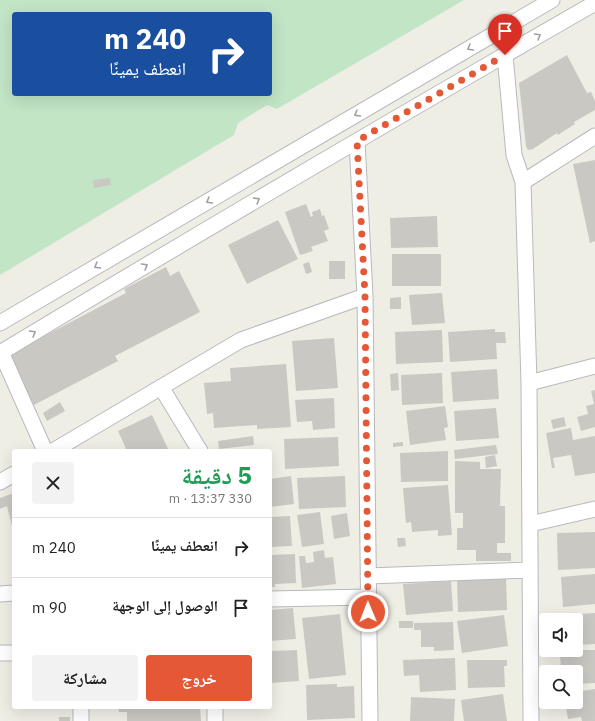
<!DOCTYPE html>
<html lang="ar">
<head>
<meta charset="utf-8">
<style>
	:root { --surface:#fff; --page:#f2f2f2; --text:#222; --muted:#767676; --line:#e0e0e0; --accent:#e55835 }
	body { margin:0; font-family:"IBM Plex Sans","Noto Naskh Arabic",sans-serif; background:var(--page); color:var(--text); direction:rtl; height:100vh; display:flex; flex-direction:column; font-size:15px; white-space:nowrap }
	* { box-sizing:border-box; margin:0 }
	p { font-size:13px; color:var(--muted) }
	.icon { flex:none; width:22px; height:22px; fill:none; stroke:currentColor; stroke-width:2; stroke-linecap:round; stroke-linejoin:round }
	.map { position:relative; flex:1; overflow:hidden; direction:ltr }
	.sheet { position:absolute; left:12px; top:449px; width:260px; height:260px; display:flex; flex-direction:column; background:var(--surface); border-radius:4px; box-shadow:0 4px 16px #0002; direction:rtl }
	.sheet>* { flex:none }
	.top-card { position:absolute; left:12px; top:12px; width:260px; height:84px; border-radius:4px; box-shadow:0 4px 16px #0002; direction:rtl; background:#1a4fa0; color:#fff; overflow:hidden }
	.controls { position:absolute; left:539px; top:613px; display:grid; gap:8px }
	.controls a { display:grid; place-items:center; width:44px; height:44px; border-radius:4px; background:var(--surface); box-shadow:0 4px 16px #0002; font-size:20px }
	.pin { position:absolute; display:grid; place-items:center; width:34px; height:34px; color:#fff; margin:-41px -17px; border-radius:50% 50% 50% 0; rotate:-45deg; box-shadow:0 0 4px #0007 }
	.pin .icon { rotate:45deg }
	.me { position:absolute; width:44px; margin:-22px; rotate:359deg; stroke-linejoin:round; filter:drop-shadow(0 0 3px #0008) }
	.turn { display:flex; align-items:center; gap:14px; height:84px; padding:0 20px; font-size:18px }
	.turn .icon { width:52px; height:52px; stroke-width:2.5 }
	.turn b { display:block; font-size:28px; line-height:34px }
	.round { display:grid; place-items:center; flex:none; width:42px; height:42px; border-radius:4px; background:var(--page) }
	.summary { display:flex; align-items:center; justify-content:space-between; height:68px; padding:0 20px }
	h1 { font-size:24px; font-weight:800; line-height:30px; color:#1e9e55 }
	.button { display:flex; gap:8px; margin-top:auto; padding:8px 20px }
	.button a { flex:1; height:46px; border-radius:4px; background:var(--accent); color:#fff; font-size:16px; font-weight:800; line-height:46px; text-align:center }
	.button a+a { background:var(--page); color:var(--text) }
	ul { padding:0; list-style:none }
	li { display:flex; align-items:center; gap:12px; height:60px; padding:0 20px; border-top:1px solid var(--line) }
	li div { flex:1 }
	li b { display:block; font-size:15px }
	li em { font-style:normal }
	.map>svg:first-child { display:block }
</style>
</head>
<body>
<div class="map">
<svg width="595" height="721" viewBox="0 0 595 721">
	<rect width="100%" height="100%" fill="#efeee5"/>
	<path fill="#c2e5c6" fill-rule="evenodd" d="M0 0H464L277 109 267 105 238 123 234 135 0 275ZM14 14H270V94H14Z"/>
	<path fill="#cac8c2" d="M567 55 587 93 591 92 595 101V110L574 122 575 124 558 135 557 133 533 149 528 150 526 146 519 83Z
		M595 160V241L590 243 573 164Z
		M110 178 111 185 94 188 93 180Z
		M306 204 311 217 313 216 312 212 320 209 322 216 324 215 329 229 324 231 328 241 311 247 313 251 300 255 285 212Z
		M437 216 438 247 391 248 390 218Z
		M278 220 298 259 247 284 228 245Z
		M392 254H441V286H392Z
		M329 261H345V279H329Z
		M309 262 312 272 306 274 303 264Z
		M166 267 170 276 179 271 200 312 115 356 118 361 34 405 8 355 126 293 124 289Z
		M442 293 445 323 412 325 409 295Z
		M401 297V309H390V298Z
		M495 329V332H505L506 343H496L497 359 450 362 448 332Z
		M442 330 443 362 396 364 395 332Z
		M334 338 338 388 296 391 292 341Z
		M286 364 291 427 257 429V425L214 428 213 413 207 414 204 383 231 381 230 368Z
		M497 369 499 399 453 402 451 372Z
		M398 373 399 390 391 391 390 374Z
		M442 373 443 403 402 405 401 375Z
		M595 390V427L581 431 577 417 588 414 586 406 594 404 591 391Z
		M334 398 335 428 313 430 312 421 297 422 295 400Z
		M60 402 65 411 47 421 43 413Z
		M445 406 448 427 444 428 446 440 410 445 406 411Z
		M496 408 499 438 456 441 454 411Z
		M152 415 169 451H127L118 431Z
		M564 417 566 426 553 429 551 420Z
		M571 428 573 440 595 436V473L575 476 571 455 553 458 555 468H552L546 433Z
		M253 436 254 445 219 449 218 441Z
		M338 437 339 466 285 469 284 439Z
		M403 442V446L393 447V443Z
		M496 445 498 454 455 459 454 450Z
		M448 451V481L401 482 400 453Z
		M495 455 497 466 486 468 485 457Z
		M455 461 480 462V469H501L500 506H505V543H497V553H511V561H476V550H457V528H463V513H455Z
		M291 476 294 504 270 507V479Z
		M345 476 346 507 299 509 297 478Z
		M448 485 452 535 438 536V530L412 532 411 522 406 523 403 488Z
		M14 493V534L7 506 0 509V498Z
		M320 512 324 544 302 547 297 515Z
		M347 513 350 536 334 539 331 516Z
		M290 516 292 546 270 547V517Z
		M595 532V568L558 570 557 533Z
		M397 538H405L406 546 398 547Z
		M324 550 325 558 333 557 336 584 302 588 299 556H305L306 563 314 562 313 552Z
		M295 554 296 583 275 584V587H270V555Z
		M595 574V604L563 607 561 577Z
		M506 578 507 610 458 612 457 580Z
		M451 581 453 611 406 615 403 584Z
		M293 608 296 639 270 641V610Z
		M595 613V644L576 645V620H561V615Z
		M340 614 346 675 309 679 302 618Z
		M504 615 508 646 462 653 457 621Z
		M399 621H413V628H399Z
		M453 622 454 650 434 651V647H421V630H414V623Z
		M297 650 299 681 270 683V651Z
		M583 650H595V683L576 684V672H561L560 654 583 653Z
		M455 658 456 690 420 692 419 675 404 676 403 660Z
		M467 660H507V666H504L505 687 468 688Z
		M337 684V687L354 686 355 718 307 720 306 685Z
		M595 689V721H582L581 717 568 719 565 702H576V692Z
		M503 694 507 721H464L461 700Z
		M411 697 455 699 454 721H410Z
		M118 707H200L201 721H127V712H119Z
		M59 717H70V721H59Z"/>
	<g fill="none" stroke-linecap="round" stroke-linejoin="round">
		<defs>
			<path id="minor" d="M505 55 514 155 523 182
				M357 141 365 296 370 721
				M0 323 552 0
				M1 352 45 451
				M0 353C197 234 395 118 595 3
				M529 383 595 366
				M161 387 200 451
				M53 451 241 340 365 296
				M0 482 14 474
				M530 524 595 509
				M368 576 530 570
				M0 594 14 593
				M270 599 368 597
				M0 653H14
				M81 707V721
				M215 707V721
				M531 721 529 383 523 182 595 136"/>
		</defs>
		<use href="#minor" stroke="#b7b9be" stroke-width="17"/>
		<use href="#minor" stroke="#fff" stroke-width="15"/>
	</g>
	<defs><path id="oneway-chevron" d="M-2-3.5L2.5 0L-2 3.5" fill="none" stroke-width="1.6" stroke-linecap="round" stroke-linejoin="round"/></defs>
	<g stroke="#9e9fa3">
		<use href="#oneway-chevron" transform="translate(538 36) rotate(-30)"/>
		<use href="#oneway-chevron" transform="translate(470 48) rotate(150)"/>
		<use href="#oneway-chevron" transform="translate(357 114) rotate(150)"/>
		<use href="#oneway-chevron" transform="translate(257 200) rotate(-31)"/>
		<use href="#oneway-chevron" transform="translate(209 201) rotate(150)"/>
		<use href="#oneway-chevron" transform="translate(97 266) rotate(150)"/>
		<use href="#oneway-chevron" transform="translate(145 266) rotate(-31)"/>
		<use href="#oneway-chevron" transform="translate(33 333) rotate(-31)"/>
	</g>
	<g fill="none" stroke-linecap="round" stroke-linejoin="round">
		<path stroke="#e55835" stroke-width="7" stroke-dasharray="0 12.6" d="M368 612 365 296 357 141 505 55"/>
	</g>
</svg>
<div class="controls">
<a><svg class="icon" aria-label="sound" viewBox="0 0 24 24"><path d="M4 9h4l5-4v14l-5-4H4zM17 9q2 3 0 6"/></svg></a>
<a><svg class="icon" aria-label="search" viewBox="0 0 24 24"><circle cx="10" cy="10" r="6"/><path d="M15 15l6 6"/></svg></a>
</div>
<div class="pin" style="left:505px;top:55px;background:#d93025"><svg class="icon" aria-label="arrive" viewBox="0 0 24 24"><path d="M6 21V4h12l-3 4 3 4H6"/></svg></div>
<svg class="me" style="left:368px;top:612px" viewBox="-20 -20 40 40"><circle r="17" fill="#e55835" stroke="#fff" stroke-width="3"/><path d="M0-11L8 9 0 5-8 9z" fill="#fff"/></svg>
<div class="top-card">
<div class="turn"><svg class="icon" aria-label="right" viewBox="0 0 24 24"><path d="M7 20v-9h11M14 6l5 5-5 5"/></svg><div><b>240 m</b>انعطف يمينًا</div></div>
</div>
<section class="sheet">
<div class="summary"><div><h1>5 دقيقة</h1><p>330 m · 13:37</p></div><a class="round"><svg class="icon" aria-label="close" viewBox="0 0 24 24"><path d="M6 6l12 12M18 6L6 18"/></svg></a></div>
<ul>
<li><svg class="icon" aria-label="right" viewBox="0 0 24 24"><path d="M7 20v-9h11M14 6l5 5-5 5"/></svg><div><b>انعطف يمينًا</b></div><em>240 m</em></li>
<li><svg class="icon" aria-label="arrive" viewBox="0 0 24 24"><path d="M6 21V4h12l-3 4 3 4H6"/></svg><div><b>الوصول إلى الوجهة</b></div><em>90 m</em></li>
</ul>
<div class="button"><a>خروج</a><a>مشاركة</a></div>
</section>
</div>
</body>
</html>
